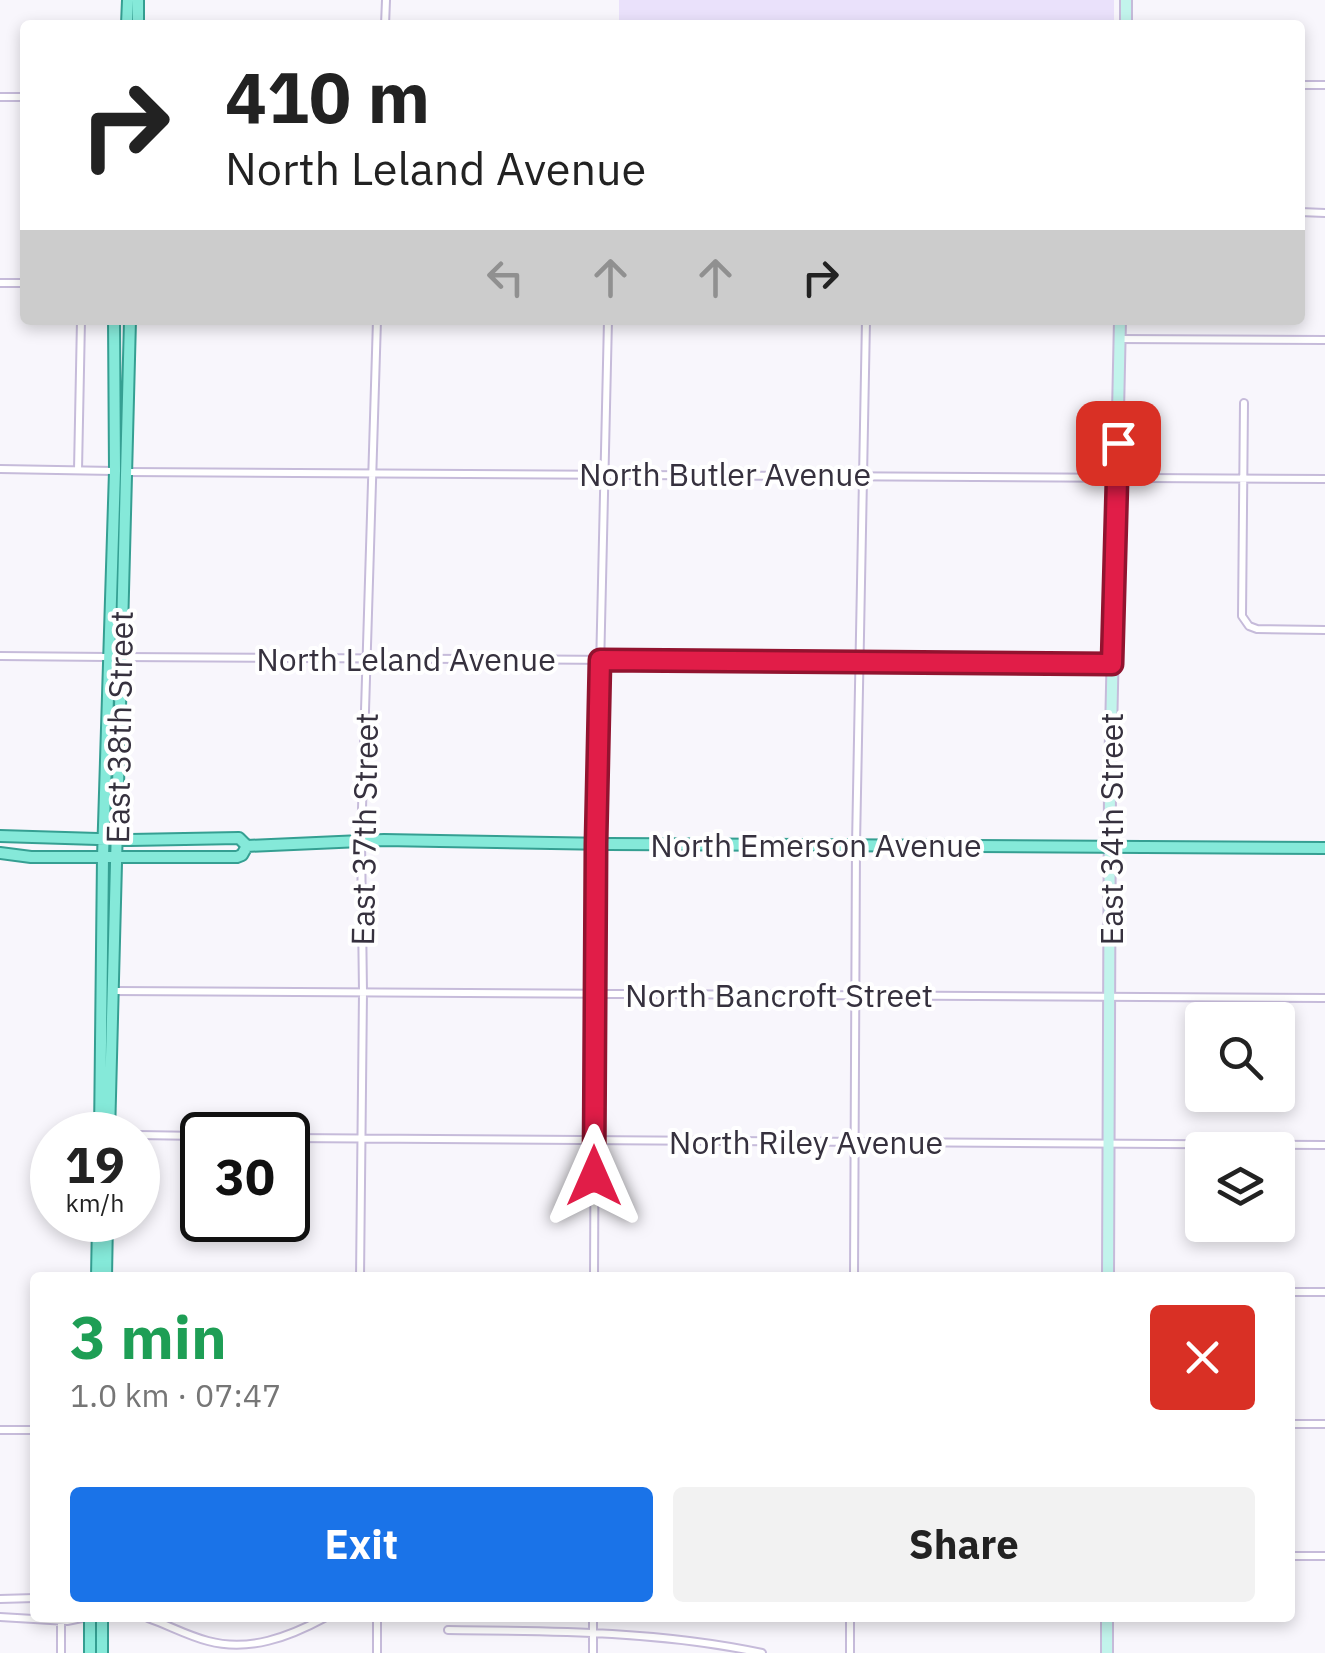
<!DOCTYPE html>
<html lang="en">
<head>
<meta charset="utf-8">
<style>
	:root { --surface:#fff; --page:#f2f2f2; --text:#222; --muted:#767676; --accent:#1a73e8 }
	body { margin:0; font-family:"IBM Plex Sans",sans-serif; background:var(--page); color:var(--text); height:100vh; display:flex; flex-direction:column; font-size:38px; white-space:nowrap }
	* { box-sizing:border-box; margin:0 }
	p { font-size:32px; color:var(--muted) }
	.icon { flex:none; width:55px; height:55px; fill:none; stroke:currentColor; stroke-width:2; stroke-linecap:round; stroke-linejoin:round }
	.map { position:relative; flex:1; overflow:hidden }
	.side { position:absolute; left:30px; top:1272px; width:1265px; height:350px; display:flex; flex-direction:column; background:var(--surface); border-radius:10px; box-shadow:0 5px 15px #0003 }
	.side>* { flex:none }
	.guide { position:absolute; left:20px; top:20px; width:1285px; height:305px; border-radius:10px; box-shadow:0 5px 15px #0003; background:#fff; color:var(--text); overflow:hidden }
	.buttons { position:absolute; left:1185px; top:1002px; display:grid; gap:20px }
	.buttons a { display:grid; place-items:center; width:110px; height:110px; border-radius:10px; background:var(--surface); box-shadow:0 5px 15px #0003; font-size:50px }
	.speed { position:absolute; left:30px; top:1112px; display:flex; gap:20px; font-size:50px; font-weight:700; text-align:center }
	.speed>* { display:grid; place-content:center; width:130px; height:130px; border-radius:50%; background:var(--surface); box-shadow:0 5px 15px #0003; line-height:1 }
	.speed small { font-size:25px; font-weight:400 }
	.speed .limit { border:5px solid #111; border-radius:15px; background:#fff; color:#111 }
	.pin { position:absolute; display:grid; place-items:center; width:85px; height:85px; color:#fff; margin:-42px; border-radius:20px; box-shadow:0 5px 15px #0006 }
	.me { position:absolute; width:110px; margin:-55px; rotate:0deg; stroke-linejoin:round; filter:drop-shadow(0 0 8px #0008) }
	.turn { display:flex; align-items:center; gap:35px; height:210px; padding:0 40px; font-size:45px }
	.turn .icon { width:130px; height:130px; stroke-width:2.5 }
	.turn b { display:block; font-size:70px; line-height:85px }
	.lanes { display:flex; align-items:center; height:95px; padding:0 40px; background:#0003; justify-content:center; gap:50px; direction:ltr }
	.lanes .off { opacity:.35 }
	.round { display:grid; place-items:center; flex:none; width:105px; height:105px; border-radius:10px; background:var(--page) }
	.summary { display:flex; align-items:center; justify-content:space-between; height:170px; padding:0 40px }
	h1 { font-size:60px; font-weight:700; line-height:75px; color:#1e9e55 }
	.cta { display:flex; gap:20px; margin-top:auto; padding:20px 40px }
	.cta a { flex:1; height:115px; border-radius:10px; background:var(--accent); color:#fff; font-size:40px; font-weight:700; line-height:115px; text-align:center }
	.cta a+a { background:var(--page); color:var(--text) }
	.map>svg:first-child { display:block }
</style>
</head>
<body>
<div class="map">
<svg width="1325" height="1653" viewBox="0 0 1325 1653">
	<rect width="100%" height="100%" fill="#f8f6fc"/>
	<path fill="#eae1fb" d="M619 0H1114V25H619Z"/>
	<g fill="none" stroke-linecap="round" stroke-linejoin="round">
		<defs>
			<path id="street" d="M385 25 386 0
				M1300 85H1325
				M0 97H25
				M1300 212 1325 213
				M0 283H25
				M1119 339 1325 340
				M1244 403 1242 616 1249 626 1257 629 1325 630
				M0 469 114 471
				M78 470 81 320
				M126 472 1325 479
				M0 656 108 657
				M121 657 1112 663
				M113 991 1325 998
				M110 1135H131
				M138 1135 202 1136
				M288 1138 1325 1145
				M360 1278 363 992 361 841 377 320
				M594 1278 596 844 608 320
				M854 1278 856 845 866 320
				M1290 1292H1325
				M1290 1424H1325
				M0 1430H35
				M1290 1556H1325
				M0 1599 35 1598
				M0 1617 67 1621 82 1618
				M148 1618C168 1625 188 1636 208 1641 249 1652 289 1637 324 1618
				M377 1618V1653
				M593 1618V1653
				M61 1619V1653
				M448 1630C553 1631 658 1631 762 1653
				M850 1653V1618"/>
			<path id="secondary" d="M1126 25V0
				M1108 1278 1110 780 1120 320
				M1107 1618V1653"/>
			<path id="primary" d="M127 25 128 0
				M138 25V0
				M0 836 130 840 239 838 247 846 384 840 609 844 1325 848
				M0 853 31 857H237L242 855 247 846
				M100 1135 103 857 115 471 114 320
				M109 1135C117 863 122 592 130 320
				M97 1278 98 1220
				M106 1278 107 1220
				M90 1653V1618
				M102 1653V1618"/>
		</defs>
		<use href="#street" stroke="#c6bbda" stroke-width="10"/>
		<use href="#secondary" stroke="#c6bbda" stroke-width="14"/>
		<use href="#primary" stroke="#359f92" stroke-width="14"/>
		<use href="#street" stroke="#fff" stroke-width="6"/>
		<use href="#secondary" stroke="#c2f4ec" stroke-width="10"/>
		<use href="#primary" stroke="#85e9d9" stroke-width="10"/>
	</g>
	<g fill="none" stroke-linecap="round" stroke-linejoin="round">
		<defs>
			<path id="route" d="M594 1176 596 844 600 660 1112 664 1118 443"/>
		</defs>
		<use href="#route" stroke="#92132f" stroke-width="25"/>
		<use href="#route" stroke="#e11d48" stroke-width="18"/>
	</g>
	<g text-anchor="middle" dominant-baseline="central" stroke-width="8" stroke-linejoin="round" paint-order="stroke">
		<g font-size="32" fill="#36313e" stroke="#fff">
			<text x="725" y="474">North Butler Avenue</text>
			<text x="406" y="659">North Leland Avenue</text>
			<text transform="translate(119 727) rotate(-89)">East 38th Street</text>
			<text transform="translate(364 829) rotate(-89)">East 37th Street</text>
			<text transform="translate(1111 829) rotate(-90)">East 34th Street</text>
			<text x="816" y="845">North Emerson Avenue</text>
			<text x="779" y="995">North Bancroft Street</text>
			<text x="806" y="1142">North Riley Avenue</text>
		</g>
	</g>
</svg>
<div class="buttons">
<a><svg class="icon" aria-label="search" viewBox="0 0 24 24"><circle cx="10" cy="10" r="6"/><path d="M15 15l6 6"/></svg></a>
<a><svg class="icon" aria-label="layers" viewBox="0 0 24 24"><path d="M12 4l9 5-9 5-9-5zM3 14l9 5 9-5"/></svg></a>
</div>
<div class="speed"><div>19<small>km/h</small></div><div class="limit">30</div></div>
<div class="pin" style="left:1118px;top:443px;background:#d93025"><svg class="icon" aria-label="arrive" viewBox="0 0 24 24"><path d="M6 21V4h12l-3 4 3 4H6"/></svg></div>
<svg class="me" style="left:594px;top:1176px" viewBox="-20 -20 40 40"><path d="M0-17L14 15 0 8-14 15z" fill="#e11d48" stroke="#fff" stroke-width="4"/></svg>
<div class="guide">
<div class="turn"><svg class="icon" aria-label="right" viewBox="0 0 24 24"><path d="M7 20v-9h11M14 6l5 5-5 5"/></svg><div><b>410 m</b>North Leland Avenue</div></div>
<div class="lanes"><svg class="icon off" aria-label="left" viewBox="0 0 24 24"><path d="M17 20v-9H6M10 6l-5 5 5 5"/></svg><svg class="icon off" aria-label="ahead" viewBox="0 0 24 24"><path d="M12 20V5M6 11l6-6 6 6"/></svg><svg class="icon off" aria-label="ahead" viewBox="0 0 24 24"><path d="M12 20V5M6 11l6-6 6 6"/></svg><svg class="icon" aria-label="right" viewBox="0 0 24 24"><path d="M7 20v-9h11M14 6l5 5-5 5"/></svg></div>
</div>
<section class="side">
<div class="summary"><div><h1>3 min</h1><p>1.0 km · 07:47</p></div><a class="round" style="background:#d93025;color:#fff"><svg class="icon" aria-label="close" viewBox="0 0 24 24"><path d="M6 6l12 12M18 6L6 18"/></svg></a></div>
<div class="cta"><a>Exit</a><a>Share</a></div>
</section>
</div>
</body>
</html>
